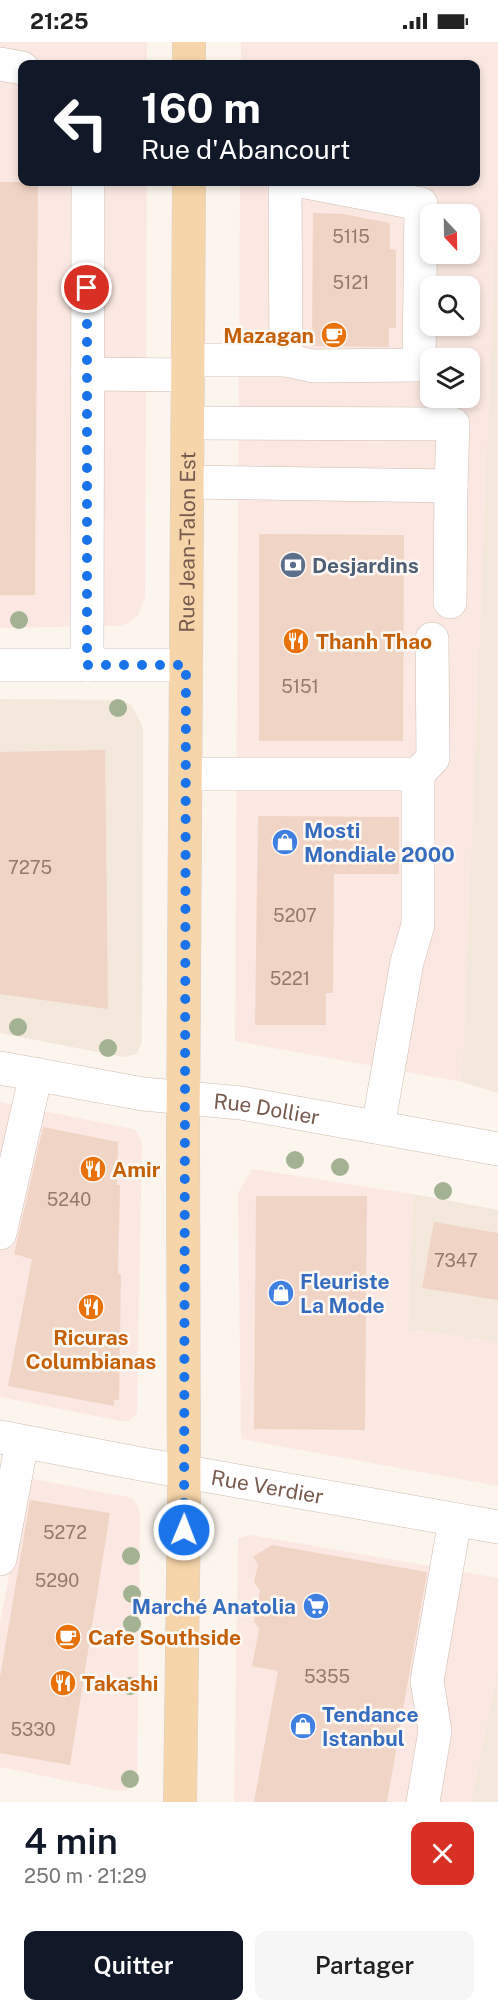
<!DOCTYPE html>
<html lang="fr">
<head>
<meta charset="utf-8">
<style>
	:root { --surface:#fff; --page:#f6f6f6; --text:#222; --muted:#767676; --accent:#111827 }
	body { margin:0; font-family:"Public Sans",sans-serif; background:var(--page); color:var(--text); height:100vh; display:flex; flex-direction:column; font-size:22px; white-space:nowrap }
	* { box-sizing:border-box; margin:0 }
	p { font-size:20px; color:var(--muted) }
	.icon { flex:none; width:33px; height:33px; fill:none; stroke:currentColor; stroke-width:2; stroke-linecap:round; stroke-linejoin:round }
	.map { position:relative; height:1760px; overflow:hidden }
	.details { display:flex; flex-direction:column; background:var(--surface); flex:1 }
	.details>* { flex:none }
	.banner { position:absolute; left:18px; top:18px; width:462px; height:126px; border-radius:12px; box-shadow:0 3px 9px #0003; background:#111827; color:#fff; overflow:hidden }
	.needle { width:39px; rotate:158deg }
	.buttons { position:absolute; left:420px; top:162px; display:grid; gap:12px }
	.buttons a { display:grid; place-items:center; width:60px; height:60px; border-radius:12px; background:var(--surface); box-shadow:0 3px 9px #0003; font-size:30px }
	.pin { position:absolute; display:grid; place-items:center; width:51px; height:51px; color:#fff; margin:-26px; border:3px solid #fff; border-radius:50%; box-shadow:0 2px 6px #0007 }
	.me { position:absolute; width:66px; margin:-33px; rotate:1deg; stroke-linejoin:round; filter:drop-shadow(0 0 4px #0008) }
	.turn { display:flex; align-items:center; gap:21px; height:126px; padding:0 24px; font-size:27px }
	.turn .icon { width:78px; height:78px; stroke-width:2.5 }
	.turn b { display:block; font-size:42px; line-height:51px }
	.round { display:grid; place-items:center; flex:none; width:63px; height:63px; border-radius:12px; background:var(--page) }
	.headline { display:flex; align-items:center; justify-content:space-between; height:102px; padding:0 24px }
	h1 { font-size:36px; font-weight:600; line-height:45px; color:var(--accent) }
	.cta { display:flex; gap:12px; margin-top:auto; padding:12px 24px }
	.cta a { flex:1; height:69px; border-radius:12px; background:var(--accent); color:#fff; font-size:24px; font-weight:600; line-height:69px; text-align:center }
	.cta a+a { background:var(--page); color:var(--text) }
	.status { display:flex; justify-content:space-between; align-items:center; height:42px; padding:0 30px; background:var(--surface); direction:ltr }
	.status svg { height:16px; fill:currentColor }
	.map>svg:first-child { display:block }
</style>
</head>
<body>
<div class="status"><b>21:25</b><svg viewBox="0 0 49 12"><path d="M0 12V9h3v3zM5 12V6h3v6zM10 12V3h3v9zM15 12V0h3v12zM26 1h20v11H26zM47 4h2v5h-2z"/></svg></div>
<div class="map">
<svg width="498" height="1760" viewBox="0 0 498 1760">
	<rect width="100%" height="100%" fill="#fcf5ed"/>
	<path fill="#f4e7db" d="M497 147H498V1051L462 1040Z
		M0 657 123 658 131 663 141 681 143 689 142 999 137 1012 123 1015 0 991Z
		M413 1152 498 1168V1300L408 1287Z
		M498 1627V1760H471Z"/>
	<path fill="#fbe8e2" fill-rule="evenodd" d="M0 0H147V22H22V140H147L145 556 138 573 130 580 120 584 0 586Z
		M241 0H498V140L462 1040 235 999 240 140H476V22H241ZM430 172H470V212H430ZM430 244H470V284H430ZM430 316H470V356H430Z
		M0 1060 129 1086 135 1088 139 1093 142 1101 137 1371 129 1379H120L0 1355Z
		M252 1127 413 1152 408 1287 498 1300V1444L241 1397 238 1151Z
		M28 1436 128 1455 133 1457 138 1464 140 1471 137 1737 127 1748 118 1749 0 1725V1580Z
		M251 1493 498 1536V1627L471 1760H234L238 1496Z"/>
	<path fill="#f0d4c6" d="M0 140H38L35 553H0Z
		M313 171 343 172 390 181V207L396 208V286H389V305L312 304Z
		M259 492 404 493 403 699H259Z
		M105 708 108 967 0 952V710Z
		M258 774 399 775V832H334L333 951H326V983H255Z
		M43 1085 118 1100 117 1143H120L118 1232H121L119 1358H114V1364L8 1344 32 1217 14 1212Z
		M256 1154H367L365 1388 254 1387Z
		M434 1180 498 1191V1258L422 1246Z
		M30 1458 110 1471 70 1723 0 1711V1635Z
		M272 1503 427 1530 387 1760H254L278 1629 252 1624 259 1587 254 1579 260 1549 254 1540 258 1523 253 1515Z"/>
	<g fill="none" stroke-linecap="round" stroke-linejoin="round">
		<defs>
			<g id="minor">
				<path d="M0 22 22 26"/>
				<path d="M188 318H286L285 140"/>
				<path d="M286 318 313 324 419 323 421 162 306 140"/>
				<path d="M87 332 188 333"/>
				<path d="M187 440 451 444 453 382 187 381"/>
				<path d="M450 560 451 444"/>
				<path d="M0 623H186"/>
				<path d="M87 623 88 140"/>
				<path d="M185 732H418V883L407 920 378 1085"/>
				<path d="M418 732 433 716 432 597"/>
				<path id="s1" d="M0 1026 143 1052 241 1061 498 1107"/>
				<path d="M0 1191 36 1032"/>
				<path id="s2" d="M0 1395 141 1422 498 1485"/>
				<path d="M0 1517 22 1400"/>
				<path d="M423 1760 435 1689 427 1639 455 1478"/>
			</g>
			<g id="major">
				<path d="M189 22V0"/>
				<path id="s3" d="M180 1760 184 1466 183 1095 189 140"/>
			</g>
		</defs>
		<use href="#minor" stroke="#cebdb2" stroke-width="34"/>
		<use href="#major" stroke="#d9d1ce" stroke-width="34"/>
		<use href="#minor" stroke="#fff" stroke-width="33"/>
		<use href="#major" stroke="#f6d5aa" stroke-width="33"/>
	</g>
	<g fill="#a3b292">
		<circle cx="19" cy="578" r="9"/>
		<circle cx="118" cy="666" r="9"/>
		<circle cx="18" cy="985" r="9"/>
		<circle cx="108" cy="1006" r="9"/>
		<circle cx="295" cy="1118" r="9"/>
		<circle cx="340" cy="1125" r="9"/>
		<circle cx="443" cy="1149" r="9"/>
		<circle cx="131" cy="1514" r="9"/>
		<circle cx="132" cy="1552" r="9"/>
		<circle cx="132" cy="1582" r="9"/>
		<circle cx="130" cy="1644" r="9"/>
		<circle cx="130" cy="1737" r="9"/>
	</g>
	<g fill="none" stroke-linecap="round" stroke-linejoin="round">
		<path stroke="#1a73e8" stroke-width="10" stroke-dasharray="0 18" d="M87 246V623H186L184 1488"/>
	</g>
	<defs>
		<symbol id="cafe-disc" viewBox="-11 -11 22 22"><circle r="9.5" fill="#e8710a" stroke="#fef9f4"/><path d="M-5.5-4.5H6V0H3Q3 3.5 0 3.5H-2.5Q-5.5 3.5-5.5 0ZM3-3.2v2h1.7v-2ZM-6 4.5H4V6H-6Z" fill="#fff"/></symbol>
		<symbol id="bank-disc" viewBox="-11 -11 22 22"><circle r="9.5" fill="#5c6f8a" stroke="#fef9f4"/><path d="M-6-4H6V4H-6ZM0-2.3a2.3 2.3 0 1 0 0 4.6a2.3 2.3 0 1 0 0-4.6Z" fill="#fff"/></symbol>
		<symbol id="restaurant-disc" viewBox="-11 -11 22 22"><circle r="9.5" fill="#e8710a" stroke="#fef9f4"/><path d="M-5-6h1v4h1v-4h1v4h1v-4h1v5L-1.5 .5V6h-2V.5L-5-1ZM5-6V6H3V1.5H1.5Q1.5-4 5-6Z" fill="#fff"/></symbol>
		<symbol id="shop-disc" viewBox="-11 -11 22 22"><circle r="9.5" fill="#3f7fe0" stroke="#fef9f4"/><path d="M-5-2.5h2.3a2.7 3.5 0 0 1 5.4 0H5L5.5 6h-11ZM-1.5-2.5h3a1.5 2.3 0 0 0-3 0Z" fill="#fff"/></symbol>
		<symbol id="supermarket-disc" viewBox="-11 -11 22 22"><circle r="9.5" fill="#3f7fe0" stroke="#fef9f4"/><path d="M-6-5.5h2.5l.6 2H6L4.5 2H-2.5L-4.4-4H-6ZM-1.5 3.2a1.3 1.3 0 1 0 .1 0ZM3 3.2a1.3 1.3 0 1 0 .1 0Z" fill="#fff"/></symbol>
	</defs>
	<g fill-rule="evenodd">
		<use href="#cafe-disc" x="319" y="278" width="30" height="30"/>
		<use href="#bank-disc" x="278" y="508" width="30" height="30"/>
		<use href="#restaurant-disc" x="281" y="584" width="30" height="30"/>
		<use href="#shop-disc" x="270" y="785" width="30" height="30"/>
		<use href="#restaurant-disc" x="78" y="1112" width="30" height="30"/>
		<use href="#shop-disc" x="266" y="1236" width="30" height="30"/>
		<use href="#restaurant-disc" x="76" y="1250" width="30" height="30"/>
		<use href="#supermarket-disc" x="301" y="1549" width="30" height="30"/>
		<use href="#cafe-disc" x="53" y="1580" width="30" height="30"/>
		<use href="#restaurant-disc" x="48" y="1626" width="30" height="30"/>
		<use href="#shop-disc" x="288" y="1669" width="30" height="30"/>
	</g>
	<g text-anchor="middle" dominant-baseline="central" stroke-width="5" stroke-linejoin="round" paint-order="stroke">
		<g font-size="18" fill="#95796d">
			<text x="351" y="194">5115</text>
			<text x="351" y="240">5121</text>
			<text x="300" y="644">5151</text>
			<text x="30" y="825">7275</text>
			<text x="295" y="873">5207</text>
			<text x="290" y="936">5221</text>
			<text x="69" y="1157">5240</text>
			<text x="456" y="1218">7347</text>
			<text x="65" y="1490">5272</text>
			<text x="57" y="1538">5290</text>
			<text x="327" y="1634">5355</text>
			<text x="33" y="1687">5330</text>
		</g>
		<g font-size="21" font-weight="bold" fill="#c56008" stroke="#fef9f4" text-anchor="start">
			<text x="314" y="293" text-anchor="end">Mazagan</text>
			<text x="316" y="599">Thanh Thao</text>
			<text x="112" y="1127">Amir</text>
			<text x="91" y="1295" text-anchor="middle">Ricuras<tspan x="91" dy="24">Columbianas</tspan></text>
			<text x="88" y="1595">Cafe Southside</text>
			<text x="82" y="1641">Takashi</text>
		</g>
		<g font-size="21" fill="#775b4f" stroke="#fef9f4">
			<text stroke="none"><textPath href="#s3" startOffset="1260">Rue Jean-Talon Est</textPath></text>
			<text stroke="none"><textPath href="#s1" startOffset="270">Rue Dollier</textPath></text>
			<text stroke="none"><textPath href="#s2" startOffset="272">Rue Verdier</textPath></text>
		</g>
		<g font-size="21" font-weight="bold" fill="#4e5e75" stroke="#fef9f4" text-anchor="start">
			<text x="312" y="523">Desjardins</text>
		</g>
		<g font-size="21" font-weight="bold" fill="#366cbe" stroke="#fef9f4" text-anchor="start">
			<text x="304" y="788">Mosti<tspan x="304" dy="24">Mondiale 2000</tspan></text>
			<text x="300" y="1239">Fleuriste<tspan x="300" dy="24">La Mode</tspan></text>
			<text x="296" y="1564" text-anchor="end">Marché Anatolia</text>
			<text x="322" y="1672">Tendance<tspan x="322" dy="24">Istanbul</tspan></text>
		</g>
	</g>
</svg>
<div class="buttons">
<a><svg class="needle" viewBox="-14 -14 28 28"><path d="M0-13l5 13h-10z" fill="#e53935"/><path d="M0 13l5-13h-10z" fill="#767676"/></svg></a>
<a><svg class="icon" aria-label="search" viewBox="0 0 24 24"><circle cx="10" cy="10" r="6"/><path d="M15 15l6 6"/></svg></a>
<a><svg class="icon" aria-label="layers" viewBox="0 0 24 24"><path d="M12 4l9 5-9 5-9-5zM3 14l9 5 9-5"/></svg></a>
</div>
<div class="pin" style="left:87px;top:246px;background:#d93025"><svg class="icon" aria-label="arrive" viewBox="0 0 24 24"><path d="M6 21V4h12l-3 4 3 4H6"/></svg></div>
<svg class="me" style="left:184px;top:1488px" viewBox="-20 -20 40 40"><circle r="17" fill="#1a73e8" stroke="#fff" stroke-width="3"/><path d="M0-11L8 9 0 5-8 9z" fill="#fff"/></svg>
<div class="banner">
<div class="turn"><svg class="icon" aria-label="left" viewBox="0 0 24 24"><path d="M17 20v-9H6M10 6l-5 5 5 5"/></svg><div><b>160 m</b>Rue d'Abancourt</div></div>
</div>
</div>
<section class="details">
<div class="headline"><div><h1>4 min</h1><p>250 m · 21:29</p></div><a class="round" style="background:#d93025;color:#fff"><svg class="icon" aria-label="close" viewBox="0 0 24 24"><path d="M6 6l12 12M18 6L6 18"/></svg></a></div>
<div class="cta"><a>Quitter</a><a>Partager</a></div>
</section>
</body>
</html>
